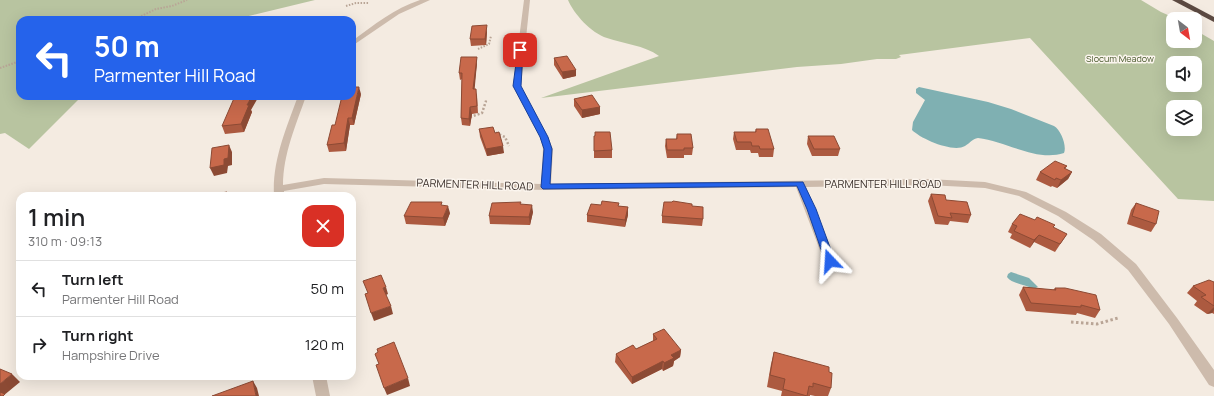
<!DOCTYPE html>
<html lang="en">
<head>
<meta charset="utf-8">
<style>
	:root { --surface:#fff; --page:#f2f2f2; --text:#202124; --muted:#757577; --line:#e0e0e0 }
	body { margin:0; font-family:Manrope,sans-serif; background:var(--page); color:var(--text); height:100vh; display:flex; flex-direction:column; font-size:15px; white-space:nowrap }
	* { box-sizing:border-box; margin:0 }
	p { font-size:13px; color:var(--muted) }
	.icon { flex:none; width:22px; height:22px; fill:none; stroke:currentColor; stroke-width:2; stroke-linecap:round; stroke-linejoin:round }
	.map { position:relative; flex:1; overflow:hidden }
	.side { position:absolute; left:16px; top:192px; width:340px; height:188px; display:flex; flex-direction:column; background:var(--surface); border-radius:12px; box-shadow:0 4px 16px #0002 }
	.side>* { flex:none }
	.guide { position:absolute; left:16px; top:16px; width:340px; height:84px; border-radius:12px; box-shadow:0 4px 16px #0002; background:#2563eb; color:#fff; overflow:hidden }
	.needle { width:26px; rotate:149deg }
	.tools { position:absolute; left:1166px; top:12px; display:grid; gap:8px }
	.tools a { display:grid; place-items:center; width:36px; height:36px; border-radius:8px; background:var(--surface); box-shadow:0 4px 16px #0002; font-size:20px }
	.pin { position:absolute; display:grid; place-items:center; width:34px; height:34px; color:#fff; margin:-17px; border-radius:8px; box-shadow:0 2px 6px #0006 }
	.me { position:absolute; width:44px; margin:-22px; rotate:340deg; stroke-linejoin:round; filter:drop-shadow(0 0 3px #0008) }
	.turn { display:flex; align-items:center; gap:14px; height:84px; padding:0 12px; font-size:18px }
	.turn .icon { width:52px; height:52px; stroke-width:2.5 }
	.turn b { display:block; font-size:28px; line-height:34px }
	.round { display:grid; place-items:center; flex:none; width:42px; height:42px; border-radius:12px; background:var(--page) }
	.overview { display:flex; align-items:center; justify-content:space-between; height:68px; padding:0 12px }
	h1 { font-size:24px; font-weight:600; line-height:30px }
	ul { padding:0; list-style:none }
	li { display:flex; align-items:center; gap:12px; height:56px; padding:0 12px; border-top:1px solid var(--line) }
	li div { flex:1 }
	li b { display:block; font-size:15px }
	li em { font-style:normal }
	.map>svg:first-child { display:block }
</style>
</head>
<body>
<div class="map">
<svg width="1214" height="396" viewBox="0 0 1214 396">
	<rect width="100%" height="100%" fill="#f4ebe1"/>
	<path fill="#b8c4a0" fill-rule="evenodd" d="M0 0H315L232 20H20V96H82L29 149 5 133 0 134Z
		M568 0H1141L1161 12 1177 19H1173V41H1195V30L1214 41V201L1178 199 1030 38 899 55 901 57 896 59H877L841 64 797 67 541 98 659 56C644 45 624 44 607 38 591 33 574 14 568 0ZM1173 63H1195V85H1173ZM1173 107H1195V129H1173Z"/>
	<path fill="#7fb0b2" d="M919 87 988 102 1011 109 1054 126C1061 130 1067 146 1064 153 1036 162 1006 141 978 138 972 139 970 143 965 146 953 153 921 139 912 130L913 122 925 100 916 93V89Z
		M1011 272 1029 278 1038 287 1033 289C1025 284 1012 284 1007 277L1008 274Z"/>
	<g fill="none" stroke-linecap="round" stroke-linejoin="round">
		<path stroke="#b9a596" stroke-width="2" stroke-dasharray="1.5 1.5" stroke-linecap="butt" d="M346 6 356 3H369
			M133 20 156 9 172 6 187 0
			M478 49 489 44 491 36
			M0 68 20 61
			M486 102V100"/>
		<path stroke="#b9a596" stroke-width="2.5" stroke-dasharray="2 2" stroke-linecap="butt" d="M470 117 482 113 486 101
			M492 131 505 137 509 146"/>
		<path stroke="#b9a596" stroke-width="3" stroke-dasharray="2.5 2.5" stroke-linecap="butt" d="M1071 322 1097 324 1118 318"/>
		<path fill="#cdbbac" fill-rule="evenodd" d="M420 0H430L399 14 352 46V41C374 25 395 8 420 0Z
			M524 0H530L521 86 548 137 553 149 551 184 928 179 985 182 1026 192 1066 212 1101 234 1136 264 1177 318 1214 370V387L1209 385 1169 324 1128 270 1093 240 1058 216 1019 196 985 188 928 185 806 187 836 261 834 264H826L824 261 796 187 546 190 324 184 284 191V196H274C272 161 286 129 298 96H306C296 125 283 154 283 185L324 178 541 184 543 149 540 137 513 86Z
			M312 376H326L330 396H316Z"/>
		<path fill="#5c4a42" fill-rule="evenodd" d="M1172 0H1182L1214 17V22Z"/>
	</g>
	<path fill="#ac5a40" d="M487 32 486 45 471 46 470 39Z
		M554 58 576 70V76L563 79 554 65Z
		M477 63 474 89 477 95 478 113 472 114 470 126 462 125 461 118 462 79 460 80 459 73Z
		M361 94 354 125H350L346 151 329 152 327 145 335 125Z
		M574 99 600 107V114L582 118 574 106Z
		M251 110 252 112 244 132 225 134 222 126Z
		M479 129 495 133 504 153 487 156 480 137Z
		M756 129 774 149 773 157H759L758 153H751L750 150H736L733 139 734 132H755Z
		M677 134 693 148 692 155H684V158H667L665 146 666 139H676Z
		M594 136H595L612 150V158H594Z
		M808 136 840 149 838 156H812L807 144Z
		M1067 166 1065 169 1072 172 1068 179 1057 188 1052 186 1051 187 1036 180 1040 172Z
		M931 194 946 200 971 215 968 223 950 221 948 225 935 224 928 201Z
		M1136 203 1156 224 1151 232 1127 224 1131 210Z
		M521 204 533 212 530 225 490 224 489 216Z
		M601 205 628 207V215L625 227 587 222V215Z
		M692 206 703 219 702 226 662 223V216Z
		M450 213 445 226 406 224 404 216Z
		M1035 220 1067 234 1055 252 1034 242 1030 248 1010 238 1012 234 1008 232 1012 224Z
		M1214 282V314L1212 313 1207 314 1194 305 1197 301 1187 293 1193 286Z
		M1023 287 1053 290 1055 288 1100 310 1095 318 1077 313 1076 315 1026 311 1019 295Z
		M653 334 681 350 680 357 674 361 673 366 663 371 662 369 632 384 615 362 616 354 636 349 653 341Z
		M774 352 829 372 831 388 828 396H815L810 395V396H781L782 391 767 387 771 364Z"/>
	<path fill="#8c4a34" d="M487 25V32L486 45 485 39Z
		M477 57V63L474 96 473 89Z
		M576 70V76L563 79 562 72Z
		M359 87 361 94 354 125 352 118Z
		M252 96H259L251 110 252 112 244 132 241 124 247 105Z
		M470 107 472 114 470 126 469 119Z
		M600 107V114L582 118V110Z
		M348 118 350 125 346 151 344 143Z
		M229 145 232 152V165L228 166 227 173 214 176 210 168 224 159Z
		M503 146 504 153 487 156 486 149Z
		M1072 172 1068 179 1057 188 1061 180Z
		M532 205 533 212 530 225 529 217Z
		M448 206 450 213 445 226 443 218Z
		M628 207V215L625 227V220Z
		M352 229H353L355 236 352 237Z
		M1039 235 1034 242 1030 248 1034 240Z
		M386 287 388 294 386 295 383 288Z
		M391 306 393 314 374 321 371 313Z
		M1214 307V310L1212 313 1207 314Z
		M681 350 680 357 674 361 673 366 663 371 664 363 671 355Z
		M663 361 662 369 632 384V377Z
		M12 374 20 382 3 396H0V384Z
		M408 378 410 386 387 395 384 388Z
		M253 381 257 388 259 396H256Z"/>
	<path fill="#c8694b" stroke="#8c4a34" d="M487 25 485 39H470L472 26Z
		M567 56 576 70 562 72 554 58Z
		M461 57H477L473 89H476L477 106 470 107 469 119 461 118 462 73H459Z
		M352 87H359L352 118H348L344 143 327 145 332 125H335L342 96H352Z
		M592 95 600 107 582 110 574 99Z
		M235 96H252L247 105H249L241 124 222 126Z
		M493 127 495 133 499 132 503 146 486 149 479 129Z
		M756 129H768L774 149H760L759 146H752L751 142H737L734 132H756Z
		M595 132H610L612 150 594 151V136H595Z
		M677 134H691L693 148H684V150H667L666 139H677Z
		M808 136H834L840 149H814Z
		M229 145 228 158 224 159V165L210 168 212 148Z
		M1055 161 1067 166 1064 168 1072 172 1061 180 1056 178 1055 180 1040 172Z
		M227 192 226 196H210V195Z
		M931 194 945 195 946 200 967 202 971 215 950 213 952 218 938 216Z
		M602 201 619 203 618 206 628 207 625 220 587 215 591 204 601 205Z
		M673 201 692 204V206L703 207V219L662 216 664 202H672Z
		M411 202H442L441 205 448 206 443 218 404 216Z
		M521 202 520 204 532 205 529 217 489 216 492 203Z
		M1136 203 1159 211 1156 224 1132 216Z
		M1020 214 1035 220 1037 217 1055 225 1053 227 1067 234 1060 244 1039 235 1034 240 1014 231 1017 226 1012 224Z
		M381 275 386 287 383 288 391 306 371 313 365 294 368 293 363 281Z
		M1209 280 1214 282V306L1201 297 1206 295 1193 286Z
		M1023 287 1056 290 1055 288H1065L1096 295 1100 310 1081 305V307L1031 303Z
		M664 329 681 350 671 355 674 358 664 363 663 361 632 377 616 354 633 345 636 349 657 339 653 334Z
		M394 342 408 378 384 388 376 365 379 364 375 354 378 352 377 349Z
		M774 352 829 367V372L832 373 831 388 813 383V387L809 386 807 396 783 389 785 379 770 375Z
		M0 369 12 374 0 384Z
		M253 381 256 396H212Z
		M0 392 5 394 3 396H0Z"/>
	<path fill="#2563eb" stroke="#184099" d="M518 48 523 50 521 86 548 137 552 149 550 184 803 182 816 209 835 261 833 263H826L825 261 807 209 797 186 543 189 541 187 544 149 540 137 513 86Z"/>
	<g text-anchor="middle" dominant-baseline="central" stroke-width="3" stroke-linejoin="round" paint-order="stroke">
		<g font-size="9" fill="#4a5a2e" stroke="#fbf5ee">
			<text x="1120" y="58">Slocum Meadow</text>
		</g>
		<g font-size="11" fill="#3b302b" stroke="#fbf5ee">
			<text x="883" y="183">PARMENTER HILL ROAD</text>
			<text transform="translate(475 184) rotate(2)">PARMENTER HILL ROAD</text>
		</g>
	</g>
</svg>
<div class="tools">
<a><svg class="needle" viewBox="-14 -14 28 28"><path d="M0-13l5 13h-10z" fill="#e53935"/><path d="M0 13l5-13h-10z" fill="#757577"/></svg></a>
<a><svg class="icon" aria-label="sound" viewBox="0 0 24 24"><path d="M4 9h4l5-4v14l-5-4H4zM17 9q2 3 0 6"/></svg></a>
<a><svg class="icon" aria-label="layers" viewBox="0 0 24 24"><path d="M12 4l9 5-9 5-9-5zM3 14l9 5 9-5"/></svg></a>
</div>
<div class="pin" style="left:520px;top:50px;background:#d93025"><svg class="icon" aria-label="arrive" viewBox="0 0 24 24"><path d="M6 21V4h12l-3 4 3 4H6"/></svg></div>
<svg class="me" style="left:830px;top:261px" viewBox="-20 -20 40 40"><path d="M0-17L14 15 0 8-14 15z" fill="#2563eb" stroke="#fff" stroke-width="4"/></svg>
<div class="guide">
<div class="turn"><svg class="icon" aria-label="left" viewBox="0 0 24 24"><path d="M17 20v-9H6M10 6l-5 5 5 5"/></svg><div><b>50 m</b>Parmenter Hill Road</div></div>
</div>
<section class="side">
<div class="overview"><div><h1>1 min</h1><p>310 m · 09:13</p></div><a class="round" style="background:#d93025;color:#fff"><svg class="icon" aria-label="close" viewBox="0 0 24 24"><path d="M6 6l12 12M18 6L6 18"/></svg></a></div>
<ul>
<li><svg class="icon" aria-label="left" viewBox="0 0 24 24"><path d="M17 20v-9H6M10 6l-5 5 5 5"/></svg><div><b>Turn left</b><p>Parmenter Hill Road</p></div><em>50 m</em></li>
<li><svg class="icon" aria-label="right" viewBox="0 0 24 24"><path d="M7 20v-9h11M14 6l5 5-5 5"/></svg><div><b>Turn right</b><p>Hampshire Drive</p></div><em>120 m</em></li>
</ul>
</section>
</div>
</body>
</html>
